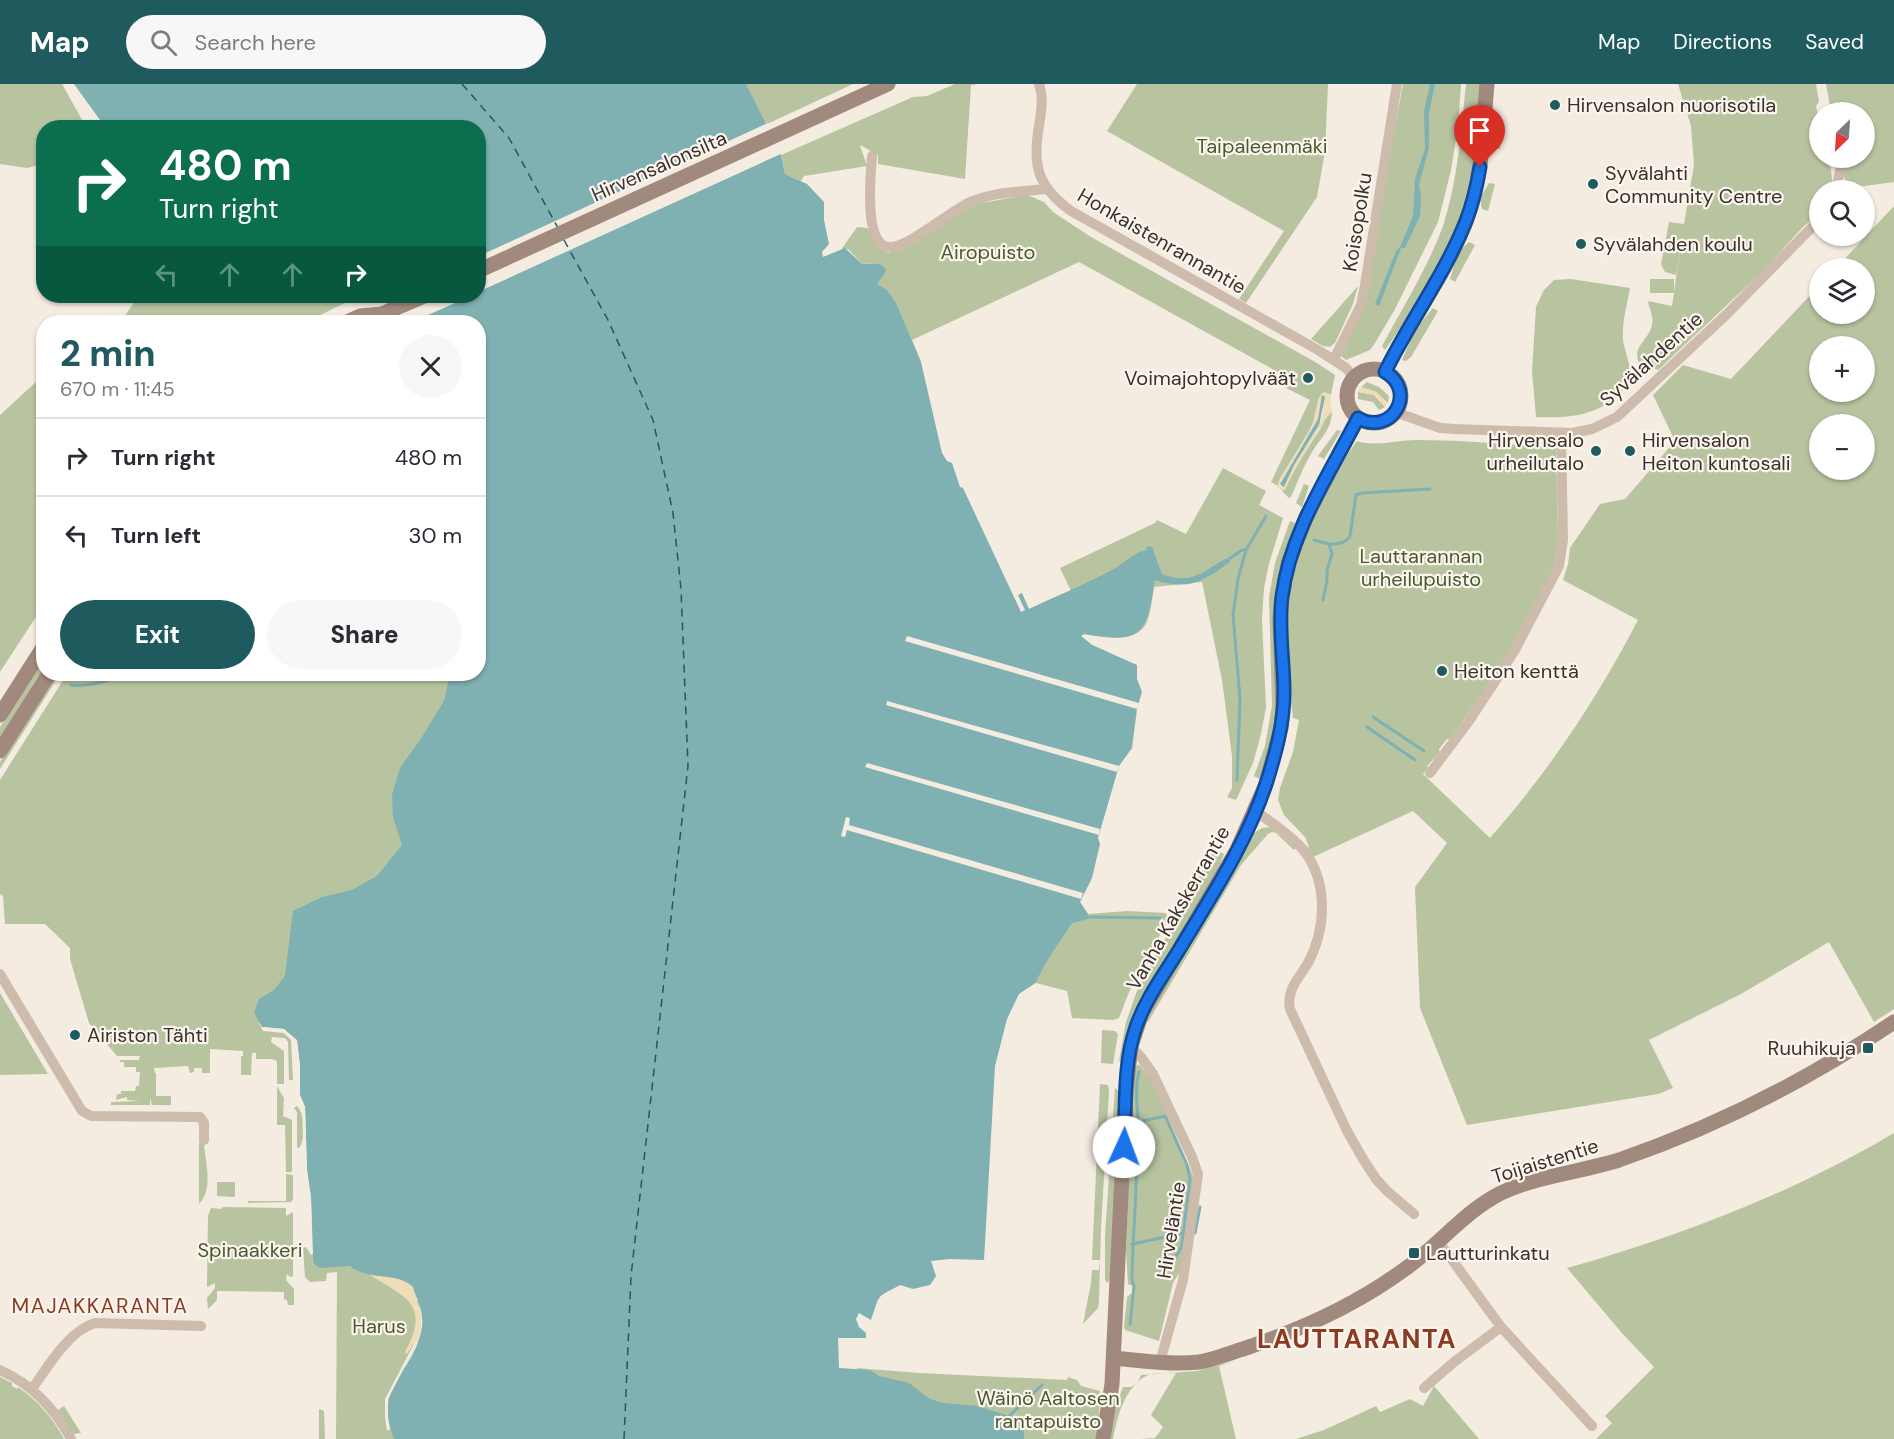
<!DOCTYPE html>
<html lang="en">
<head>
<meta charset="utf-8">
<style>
	:root { --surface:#fff; --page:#f7f7f7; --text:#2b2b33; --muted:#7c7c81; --line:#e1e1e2; --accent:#1f5a5e }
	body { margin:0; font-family:"DM Sans",sans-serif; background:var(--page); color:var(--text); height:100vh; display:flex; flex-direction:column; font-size:22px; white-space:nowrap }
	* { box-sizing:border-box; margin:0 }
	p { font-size:20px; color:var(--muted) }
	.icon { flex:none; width:33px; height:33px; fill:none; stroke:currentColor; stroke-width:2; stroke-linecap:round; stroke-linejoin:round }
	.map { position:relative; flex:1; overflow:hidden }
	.details { position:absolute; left:36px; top:231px; width:450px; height:366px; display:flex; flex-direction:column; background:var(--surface); border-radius:24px; box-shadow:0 2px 4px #0004 }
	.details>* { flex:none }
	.banner { position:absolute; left:36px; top:36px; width:450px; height:183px; border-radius:24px; box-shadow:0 2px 4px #0004; background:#0b6e4f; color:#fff; overflow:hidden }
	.needle { width:39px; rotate:205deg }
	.fabs { position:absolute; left:1809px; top:18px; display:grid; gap:12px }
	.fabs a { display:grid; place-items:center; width:66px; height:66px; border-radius:50%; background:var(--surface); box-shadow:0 2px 4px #0004; font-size:30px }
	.pin { position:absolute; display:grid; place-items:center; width:51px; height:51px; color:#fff; margin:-62px -26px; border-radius:50% 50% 50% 0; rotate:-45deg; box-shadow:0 0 6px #0007 }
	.pin .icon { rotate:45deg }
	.me { position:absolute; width:66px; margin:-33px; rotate:2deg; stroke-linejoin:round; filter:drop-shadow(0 0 4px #0008) }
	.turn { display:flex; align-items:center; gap:21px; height:126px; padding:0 24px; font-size:27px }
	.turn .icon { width:78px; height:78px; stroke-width:2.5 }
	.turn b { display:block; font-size:42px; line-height:51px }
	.lanes { display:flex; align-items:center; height:57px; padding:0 24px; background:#0003; justify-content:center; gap:30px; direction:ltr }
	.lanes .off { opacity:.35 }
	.round { display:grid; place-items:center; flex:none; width:63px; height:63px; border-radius:32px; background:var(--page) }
	.overview { display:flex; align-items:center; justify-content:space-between; height:102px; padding:0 24px }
	h1 { font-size:36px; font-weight:800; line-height:45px; color:var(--accent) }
	.cta { display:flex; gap:12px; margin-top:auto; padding:12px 24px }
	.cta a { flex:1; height:69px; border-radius:36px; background:var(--accent); color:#fff; font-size:24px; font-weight:800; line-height:69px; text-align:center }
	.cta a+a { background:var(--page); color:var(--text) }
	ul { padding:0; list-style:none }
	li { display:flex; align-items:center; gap:18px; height:78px; padding:0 24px; border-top:2px solid var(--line) }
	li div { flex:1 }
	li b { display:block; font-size:22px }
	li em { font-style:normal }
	header { display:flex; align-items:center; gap:36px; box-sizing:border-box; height:84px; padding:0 30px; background:var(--accent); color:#fff }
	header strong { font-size:28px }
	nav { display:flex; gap:33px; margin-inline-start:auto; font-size:21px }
	.search { width:420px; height:54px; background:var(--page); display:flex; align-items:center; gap:15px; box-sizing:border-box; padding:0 21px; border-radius:33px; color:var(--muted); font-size:22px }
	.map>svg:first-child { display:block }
</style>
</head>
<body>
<header>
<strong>Map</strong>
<div class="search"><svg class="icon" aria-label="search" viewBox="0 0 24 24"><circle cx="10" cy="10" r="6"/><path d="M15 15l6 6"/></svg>Search here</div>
<nav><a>Map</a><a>Directions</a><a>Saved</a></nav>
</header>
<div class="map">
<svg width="1894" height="1355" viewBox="0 0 1894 1355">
	<rect width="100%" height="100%" fill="#f4ebe1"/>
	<path fill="#b8c4a0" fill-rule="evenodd" d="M0 0H62L86 43 44 44 43 80 27 84 0 80Z
		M628 0H853L765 41Z
		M955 0H978L971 1 965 95 878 80V71L860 61 867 82 804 92 801 97 785 90 781 71 913 13 927 12Z
		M1137 0H1328L1325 67 1317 113 1246 219 1239 215 1284 147 1107 47Z
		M1403 0H1461L1458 43 1451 86 1438 138 1395 225 1375 259 1370 266 1346 276 1341 272 1349 255 1389 75Z
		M1466 0H1482C1477 49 1475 102 1456 148 1440 185 1409 233 1385 266L1382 262C1403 223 1428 183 1443 142 1458 96 1461 47 1466 0Z
		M1678 0H1816L1819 18 1816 22 1819 36 1820 74H1827L1831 85 1833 106H1820L1819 129 1802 144 1765 185 1658 286 1653 284 1645 289C1626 263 1647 261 1652 241 1654 232 1649 225 1648 217L1672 222 1674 209H1650V195H1674V208L1682 153 1676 191 1665 188 1661 180 1669 138 1684 140 1694 81 1691 42Z
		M1826 0H1894V98L1849 104 1841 86 1839 74H1864V28H1831Z
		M1495 37H1501L1500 65H1494L1489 49Z
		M1489 99 1495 100 1488 127 1482 125 1480 114Z
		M1027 111 1044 118 1053 128 1091 153 1317 279 1335 291 1331 311 1324 308C1315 314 1318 329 1313 339 1304 361 1287 379 1278 402L1271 398 1310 316 1286 304 1285 292 1079 178 912 256 921 278 881 238 875 179 862 180 848 165 841 166 857 143 867 144 880 164 888 169 901 164 976 120Z
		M1894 122V925L1874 938 1829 858 1741 910 1649 956 1673 1004 1658 1010 1467 1041 1420 924 1415 803 1447 759 1413 727 1313 773 1307 764 1309 763 1305 753 1284 731 1278 716 1280 704 1293 668 1299 636 1293 634 1289 598 1287 542 1291 499 1303 455 1345 374 1357 357C1374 363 1399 356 1417 356 1464 356 1511 361 1556 363L1558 456 1554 483 1519 550 1492 595 1450 655H1447L1439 665 1440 668 1427 682 1428 683 1423 690 1490 754C1549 687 1597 615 1638 536L1563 496 1568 480 1570 464 1600 420 1625 415 1675 357 1653 311 1683 281 1731 295 1819 202 1820 230H1864V184H1836ZM1820 262H1864V308H1820ZM1820 340H1864V386H1820Z
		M1469 158 1475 161 1455 198 1450 195 1458 168Z
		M1571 195 1630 204C1627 221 1622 238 1623 255 1624 268 1633 283 1629 296 1627 301 1622 307 1618 311 1594 333 1567 334 1536 333L1532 287 1536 223 1544 206 1554 196Z
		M1358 202 1353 220 1335 259 1330 263 1323 262 1311 255Z
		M138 212H359L306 238H121Z
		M1433 224 1438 227 1411 273 1406 277 1402 276 1415 246Z
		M37 297 44 302 43 522 0 588V331Z
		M1367 298 1379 303 1389 312 1388 319 1374 307 1361 303Z
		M1358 308 1374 311 1385 323 1379 326 1373 318 1358 315Z
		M1332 328C1331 347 1320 354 1311 370 1303 383 1297 399 1291 413L1289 414 1282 407 1285 405C1295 384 1306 366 1319 347 1324 339 1324 334 1332 328Z
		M1337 346 1341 347 1324 375 1318 372Z
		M1223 384 1266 407 1259 421 1283 434 1269 480 1264 504 1262 536 1266 623 1261 650 1253 679 1236 716 1227 713 1232 704V672L1222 596 1202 498 1154 503C1152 514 1151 531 1146 540 1134 561 1102 553 1084 550L1081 552 1092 561 1108 568 1098 570 1048 534 1073 511 1060 484 1155 439 1157 436 1186 450Z
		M1304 400 1309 402 1302 423 1296 419Z
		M1290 437 1295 439V441L1278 601 1274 647 1260 695 1254 692 1265 662 1272 622 1269 513 1275 479Z
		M43 573V586L0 656V643Z
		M55 590H60L0 685V678Z
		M67 590H489L446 714 259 939 263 947 284 949 291 956 293 996H289L288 958 285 954 272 953 271 958 284 967V1000H277V977L272 975H256V969H252L251 991H241V972H243V967L210 965V989H202V984H194V988L190 989 188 982 154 984 155 989H156V1012H171V1021H152L150 1014V1021H111V1018L140 1017 127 1016V1013L116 1016 117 1010H121V1007H135L136 1002H139L140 988H136V983H124V978H120V976H139L140 972H117L89 939 70 875V864L45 840H5L3 812 0 810V696Z
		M1270 743 1296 764 1294 766 1276 749 1272 748 1268 750 1241 781 1148 938 1145 936 1254 749 1262 744Z
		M1214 765 1224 770 1211 801 1137 925 1130 940 1122 977H1119L1126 938 1137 907Z
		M1081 815 1080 818 1088 830 1127 827 1166 829 1168 836 1129 908 1119 934 1113 936 1072 934 1067 907 1036 899 1019 909 1012 922 1009 869Z
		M0 909 48 990 0 991Z
		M1102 946 1115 947 1118 950 1113 980 1101 979Z
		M1139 980 1153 998 1193 1092 1182 1184 1173 1199 1159 1257 1125 1246 1124 1242 1127 1213 1132 1209V1202L1128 1200 1126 1166 1133 1005 1135 984Z
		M1100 1000 1108 1001 1109 1007 1101 1144 1099 1218 1098 1224 1083 1240 1091 1199 1092 1186H1099L1100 1176H1092Z
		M277 1002 284 1014 283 1032 292 1036V1088H286L285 1041H277Z
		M1115 1004 1120 1008 1111 1195 1107 1199 1105 1196V1151Z
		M297 1022C305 1029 306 1056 299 1064L297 1063V1028L294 1024Z
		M1894 1049V1355H1596L1612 1339 1605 1332 1654 1283 1621 1248 1567 1184C1681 1152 1792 1109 1894 1049Z
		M199 1059H204C205 1077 214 1105 199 1120Z
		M286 1090 293 1091V1115L291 1118 248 1119V1117H286Z
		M217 1098H235V1113L217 1112Z
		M223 1123 286 1124V1132L293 1128V1192L290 1193 287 1190 286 1196 294 1205V1221H288L287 1216 284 1215V1208L217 1207V1216L208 1225 207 1214 215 1204V1199L207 1203 208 1132 211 1124 221 1125Z
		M306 1163 311 1171 312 1165 350 1182 395 1194 413 1203 416 1216 419 1218 418 1257 394 1302 402 1355H336L337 1188 327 1189 326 1197 310 1198 305 1193 303 1164Z
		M1235 1277 1219 1282 1236 1355H1141L1155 1354 1163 1343 1151 1331 1176 1289C1167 1290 1154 1288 1146 1292 1125 1303 1117 1333 1113 1355H1110L1116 1322 1123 1303H1131L1138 1298 1141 1291 1197 1287Z
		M857 1284 919 1289 1067 1296 1068 1293 1077 1296 1081 1302 1100 1307 1098 1355H922Z
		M0 1293 12 1299V1302L17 1305 18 1303C38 1317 53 1334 64 1355H0Z
		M1434 1302 1479 1355H1296L1324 1346 1376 1322 1380 1328 1410 1315 1423 1322Z
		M64 1322 81 1349 73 1350 58 1326Z
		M319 1325 324 1327 325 1355H319Z"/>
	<path fill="#efdcb8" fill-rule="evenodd" d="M1361 303 1377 308 1387 320 1385 323 1374 311 1358 308Z
		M1324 308 1330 312 1332 328C1324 334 1324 339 1319 347 1306 366 1295 384 1285 405L1282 407 1277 403 1280 394 1312 342 1319 313ZM1322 312C1322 316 1323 322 1323 326 1320 353 1293 370 1287 396L1282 397 1318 335Z
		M370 1191 402 1195 413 1203C419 1227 425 1230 418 1257L414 1259 407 1270 405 1268C431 1220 406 1214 370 1191Z"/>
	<path fill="#7fb0b2" d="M74 0H746L781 71 785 90 807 100 824 118V136L829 160 822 168 823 173 845 164 862 180C872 180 879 177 886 185L885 189 877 200 887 206 896 219 921 278 942 369 947 377 952 379 960 403 963 404 1021 528 1025 526 1018 511 1022 509 1029 525C1056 512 1084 501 1110 487 1123 481 1132 469 1146 466L1147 462 1152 463 1162 490C1191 501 1201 489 1225 475H1229L1230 478C1204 497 1189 507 1155 496 1146 553 1142 559 1084 550L1081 552 1092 561 1137 581V595L1142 608 1137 625 1132 664 1119 682 1098 754 1100 760 1092 794 1080 818 1088 830V835L1072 839 1050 872 1035 899 1019 910 1007 935 995 982 984 1176 950 1175 931 1177 936 1192 930 1201 913 1205 900 1201C874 1215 881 1209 871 1236L859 1229 856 1235 859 1243 866 1249V1254H838L839 1284 870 1286 879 1292 909 1299 930 1315 944 1319 977 1322 1009 1332 1018 1336 1024 1345V1355H394C373 1298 414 1291 422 1243 424 1228 417 1217 413 1203 396 1187 368 1197 350 1182L320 1184 314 1180 312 1165 311 1114 307 1086 305 1023 300 1011V982L297 957 284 945 262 943 254 929 259 915 274 906 285 892 293 827 322 813 352 806 377 792 402 761 393 733 392 711 400 684 422 653 444 617 450 590H478V238H399L390 212H478V44L105 43Z
		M1430 0H1435L1429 29V63L1419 101 1421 112 1420 132 1405 164H1401L1379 222 1375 220 1396 167 1400 163 1413 132 1415 95 1425 65 1424 28Z
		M1322 311 1325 313 1319 341 1294 381 1284 403 1280 400 1282 397 1318 335Z"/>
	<path fill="#f4ebe1" d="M768 39 783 69 478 208 479 172Z
		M392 212H471L412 238H396L387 213Z
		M907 552 1139 619 1137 625 905 557Z
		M887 617 1119 682 1117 688 886 621Z
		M867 679 1100 745 1099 751 865 683Z
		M846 733 850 734 849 741 1083 809 1081 815 847 746 845 753 841 752Z
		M262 943 284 945 297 956 300 982V1011L305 1023 307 1086 311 1114 313 1170 311 1171 309 1165 308 1115 304 1086 302 1024 297 1011V982L294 958 283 948 262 946Z
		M418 1257 388 1315V1334L390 1345 387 1347 385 1334V1315L415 1258Z"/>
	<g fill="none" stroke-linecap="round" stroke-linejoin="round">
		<path stroke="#7fb0b2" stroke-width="3" d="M1314 456 1329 460 1332 470 1327 486V497L1323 516
			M1329 460C1337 460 1345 460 1350 452L1356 411 1361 409 1430 405
			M1229 475 1242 466H1246L1266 432
			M71 601C90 603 107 597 124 590
			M1373 633 1424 667
			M1367 643 1415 676
			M1237 696 1240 615 1233 531 1238 495 1246 466
			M1089 833 1160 834
			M1138 1038 1165 1032 1187 1081 1190 1095 1182 1161C1179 1170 1170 1181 1162 1184L1164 1192
			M1195 1149 1200 1123
			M1132 1160H1133C1136 1120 1137 1079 1138 1039 1138 1022 1134 1004 1139 988
			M1130 1240 1134 1202 1132 1196 1133 1160 1183 1149
			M1009 1332 1042 1301"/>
		<path stroke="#1f5a5e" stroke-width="1.5" stroke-dasharray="8 6" stroke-linecap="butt" d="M462 0 509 54 558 144
			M564 156 608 236 653 336 673 429 681 505 688 682 631 1192 624 1355"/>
		<path stroke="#cdbbac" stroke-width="10" d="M1039 0C1044 14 1041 28 1039 42 1032 82 1038 103 1071 127L1318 266 1346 284 1354 294
			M872 72C871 88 862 167 892 163 910 161 949 129 968 119 991 108 1020 108 1045 105
			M1836 106 1842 77
			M1334 275 1361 221 1365 201 1397 0
			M1395 328 1440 344 1455 345 1572 349 1592 345 1617 333 1727 230 1820 135
			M1430 689 1469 637 1494 599 1516 564 1559 482 1563 456 1561 349
			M1255 727C1270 737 1286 748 1299 761 1329 793 1327 843 1308 879 1299 894 1286 906 1290 925L1347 1047 1363 1075 1376 1095 1387 1107 1414 1130
			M0 890 82 1027 91 1032 200 1033 204 1039V1056
			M1131 962 1141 973 1153 990 1192 1073 1198 1090 1183 1196 1160 1278
			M1439 1158 1501 1243 1592 1342
			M0 1286C31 1300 55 1325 71 1355
			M1424 1304 1454 1278 1501 1243
			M32 1305C47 1284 69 1246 95 1239L201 1242"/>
		<path stroke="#a18a7d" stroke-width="15" d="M478 187 888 0
			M347 238 360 232 382 230
			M373 238 382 230 424 212
			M1347 312a27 27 0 1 1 54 0a27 27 0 1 1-54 0Z
			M1385 288C1410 236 1447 189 1467 135 1483 92 1483 45 1487 0
			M0 631 44 562
			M0 667 49 590
			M1114 1274C1142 1277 1171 1281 1199 1278 1214 1276 1229 1269 1243 1265 1301 1246 1356 1221 1405 1185 1438 1162 1465 1127 1501 1109 1537 1092 1581 1088 1619 1076 1718 1042 1808 996 1894 938
			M1103 1355 1112 1300 1126 1008 1131 962 1142 929 1237 766 1266 700 1281 644 1283 624 1280 535 1282 513 1288 480 1306 433 1358 334"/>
	</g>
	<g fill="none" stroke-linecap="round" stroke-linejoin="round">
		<defs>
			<path id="route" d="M1124 1063C1126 1025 1123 982 1135 946 1144 917 1163 892 1179 866 1211 813 1248 757 1267 697 1276 668 1284 639 1284 608 1284 576 1278 544 1282 513 1290 448 1329 391 1358 334 1392 353 1418 307 1385 288 1410 237 1445 190 1466 137 1473 119 1477 101 1480 83"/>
		</defs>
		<use href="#route" stroke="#114b97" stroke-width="15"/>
		<use href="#route" stroke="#1a73e8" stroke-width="10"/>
	</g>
	<g fill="#1f5a5e" stroke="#fbf5ee" stroke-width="2">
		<circle cx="1555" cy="21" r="6"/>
		<circle cx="1593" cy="100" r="6"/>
		<circle cx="1581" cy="160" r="6"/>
		<circle cx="1308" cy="294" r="6"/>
		<circle cx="1596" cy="367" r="6"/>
		<circle cx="1630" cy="367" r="6"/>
		<circle cx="1442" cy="587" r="6"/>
		<circle cx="75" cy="951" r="6"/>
		<rect x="1862" y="958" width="12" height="12" rx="3"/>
		<rect x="1408" y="1163" width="12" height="12" rx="3"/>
	</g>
	<g text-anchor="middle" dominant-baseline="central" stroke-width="4.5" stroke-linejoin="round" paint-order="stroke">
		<g font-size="20" fill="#3b302b" stroke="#fbf5ee" text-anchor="start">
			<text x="1567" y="21">Hirvensalon nuorisotila</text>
			<text x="1605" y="89">Syvälahti<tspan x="1605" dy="23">Community Centre</tspan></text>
			<text x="1593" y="160">Syvälahden koulu</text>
			<text x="1296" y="294" text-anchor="end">Voimajohtopylväät</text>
			<text x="1584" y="356" text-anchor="end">Hirvensalo<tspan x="1584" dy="23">urheilutalo</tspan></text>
			<text x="1642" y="356">Hirvensalon<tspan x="1642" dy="23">Heiton kuntosali</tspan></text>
			<text x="1454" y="587">Heiton kenttä</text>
			<text x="87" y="951">Airiston Tähti</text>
			<text x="1856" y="964" text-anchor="end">Ruuhikuja</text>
			<text x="1426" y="1169">Lautturinkatu</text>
		</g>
		<g font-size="20" fill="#4a5a2e" stroke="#fbf5ee">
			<text x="1262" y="62">Taipaleenmäki</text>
			<text x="988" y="168">Airopuisto</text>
			<text x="1421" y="472">Lauttarannan<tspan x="1421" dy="23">urheilupuisto</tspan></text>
			<text x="250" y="1166">Spinaakkeri</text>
			<text x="379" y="1242">Harus</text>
			<text x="1048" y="1314">Wäinö Aaltosen<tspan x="1048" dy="23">rantapuisto</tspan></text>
		</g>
		<g font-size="20" fill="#3b302b" stroke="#fbf5ee">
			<text transform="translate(659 82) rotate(-24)">Hirvensalonsilta</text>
			<text transform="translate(1357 138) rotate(-81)">Koisopolku</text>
			<text transform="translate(1162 157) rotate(30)">Honkaistenrannantie</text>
			<text transform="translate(1651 275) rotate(-42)">Syvälahdentie</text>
			<text transform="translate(1178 824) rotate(-60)">Vanha Kakskerrantie</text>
			<text transform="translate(1545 1077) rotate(-17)">Toijaistentie</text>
			<text transform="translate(1171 1146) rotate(-81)">Hirveläntie</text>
		</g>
		<g font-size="21" letter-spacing="1.5" fill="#8c3b22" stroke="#fbf5ee">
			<text x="100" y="1222">MAJAKKARANTA</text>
		</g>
		<g font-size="26" font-weight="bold" letter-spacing="1.5" fill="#8c3b22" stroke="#fbf5ee">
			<text x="1357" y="1255">LAUTTARANTA</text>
		</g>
	</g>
</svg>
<div class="fabs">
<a><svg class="needle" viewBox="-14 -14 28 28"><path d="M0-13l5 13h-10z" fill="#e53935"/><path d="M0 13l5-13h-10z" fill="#7c7c81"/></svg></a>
<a><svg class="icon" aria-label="search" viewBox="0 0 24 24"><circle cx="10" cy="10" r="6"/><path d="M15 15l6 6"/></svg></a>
<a><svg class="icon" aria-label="layers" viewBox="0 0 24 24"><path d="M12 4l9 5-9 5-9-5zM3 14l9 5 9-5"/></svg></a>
<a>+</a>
<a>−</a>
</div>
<div class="pin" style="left:1480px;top:83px;background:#d93025"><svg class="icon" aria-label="arrive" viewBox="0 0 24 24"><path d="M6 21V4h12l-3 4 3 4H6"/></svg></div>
<svg class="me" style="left:1124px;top:1063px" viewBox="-20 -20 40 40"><circle r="19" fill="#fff"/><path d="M0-13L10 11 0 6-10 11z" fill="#1a73e8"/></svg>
<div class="banner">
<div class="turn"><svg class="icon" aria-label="right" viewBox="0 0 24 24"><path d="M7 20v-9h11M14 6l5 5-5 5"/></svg><div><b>480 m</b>Turn right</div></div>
<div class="lanes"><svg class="icon off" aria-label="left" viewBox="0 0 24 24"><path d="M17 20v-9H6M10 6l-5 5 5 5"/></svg><svg class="icon off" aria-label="ahead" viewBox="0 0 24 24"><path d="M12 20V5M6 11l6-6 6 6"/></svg><svg class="icon off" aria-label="ahead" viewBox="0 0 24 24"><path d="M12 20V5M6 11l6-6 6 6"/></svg><svg class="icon" aria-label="right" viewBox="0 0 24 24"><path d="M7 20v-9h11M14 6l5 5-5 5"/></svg></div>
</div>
<section class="details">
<div class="overview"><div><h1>2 min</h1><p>670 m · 11:45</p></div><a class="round"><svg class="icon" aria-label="close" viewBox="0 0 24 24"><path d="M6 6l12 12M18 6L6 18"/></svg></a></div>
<ul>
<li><svg class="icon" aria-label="right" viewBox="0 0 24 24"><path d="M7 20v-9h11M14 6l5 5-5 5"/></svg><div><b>Turn right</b></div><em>480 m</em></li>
<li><svg class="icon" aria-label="left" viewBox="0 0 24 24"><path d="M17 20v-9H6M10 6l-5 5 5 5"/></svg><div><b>Turn left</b></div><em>30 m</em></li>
</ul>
<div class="cta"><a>Exit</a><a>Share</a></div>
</section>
</div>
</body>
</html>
